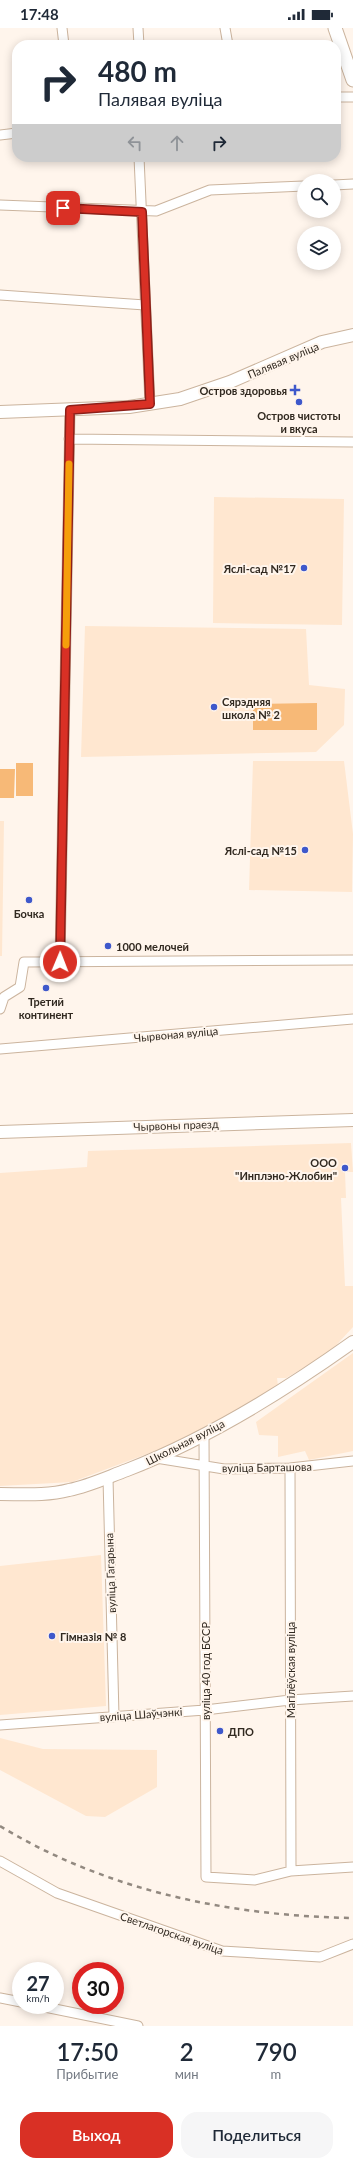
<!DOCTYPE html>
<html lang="ru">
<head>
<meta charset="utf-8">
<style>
	:root { --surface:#fff; --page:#f6f6f7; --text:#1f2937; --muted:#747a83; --accent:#d93025 }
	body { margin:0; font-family:Lato,sans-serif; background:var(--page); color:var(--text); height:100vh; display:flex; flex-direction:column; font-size:15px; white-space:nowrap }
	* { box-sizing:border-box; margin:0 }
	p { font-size:13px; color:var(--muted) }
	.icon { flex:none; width:22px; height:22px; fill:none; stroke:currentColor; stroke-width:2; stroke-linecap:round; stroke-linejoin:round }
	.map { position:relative; height:1998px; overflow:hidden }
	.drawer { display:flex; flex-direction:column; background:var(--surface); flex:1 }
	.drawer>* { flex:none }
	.top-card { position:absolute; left:12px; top:12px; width:329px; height:122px; border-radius:16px; box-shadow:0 2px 10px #0003; background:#fff; color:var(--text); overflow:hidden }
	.controls { position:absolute; left:297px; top:146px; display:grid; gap:8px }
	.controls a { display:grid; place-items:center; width:44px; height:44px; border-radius:50%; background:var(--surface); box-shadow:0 2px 10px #0003; font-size:20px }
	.speed { position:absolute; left:12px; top:1934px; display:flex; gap:8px; font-size:20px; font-weight:700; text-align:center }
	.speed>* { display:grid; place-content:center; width:52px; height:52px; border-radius:50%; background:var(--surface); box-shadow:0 2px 10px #0003; line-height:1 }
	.speed small { font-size:10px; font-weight:400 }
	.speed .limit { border:6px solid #d22; background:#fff; color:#111 }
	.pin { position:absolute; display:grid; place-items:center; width:34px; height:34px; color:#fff; margin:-17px; border-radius:8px; box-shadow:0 2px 6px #0006 }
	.me { position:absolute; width:44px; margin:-22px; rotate:1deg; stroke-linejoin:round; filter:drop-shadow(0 0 3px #0008) }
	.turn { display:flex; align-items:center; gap:14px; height:84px; padding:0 20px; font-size:18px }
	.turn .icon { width:52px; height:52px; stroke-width:2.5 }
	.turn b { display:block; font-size:28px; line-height:34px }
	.lanes { display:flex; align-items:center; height:38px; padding:0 20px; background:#0003; justify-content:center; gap:20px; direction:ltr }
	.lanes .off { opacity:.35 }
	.eta { display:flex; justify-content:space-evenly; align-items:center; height:68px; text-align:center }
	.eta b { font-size:24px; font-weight:600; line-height:28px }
	.cta { display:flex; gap:8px; margin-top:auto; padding:8px 20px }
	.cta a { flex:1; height:46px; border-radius:16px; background:var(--accent); color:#fff; font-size:16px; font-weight:600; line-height:46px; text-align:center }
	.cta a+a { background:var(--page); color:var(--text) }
	.status { display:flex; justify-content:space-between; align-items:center; height:28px; padding:0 20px; background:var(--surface); direction:ltr }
	.status svg { height:11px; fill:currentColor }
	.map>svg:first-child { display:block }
</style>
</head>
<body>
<div class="status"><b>17:48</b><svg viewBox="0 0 49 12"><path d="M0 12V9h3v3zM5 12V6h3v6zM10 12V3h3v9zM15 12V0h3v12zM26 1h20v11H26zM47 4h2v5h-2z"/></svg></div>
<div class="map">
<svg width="353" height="1998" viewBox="0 0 353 1998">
	<rect width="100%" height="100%" fill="#fff5ec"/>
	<path fill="#ffe7d0" d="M214 469 344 471 342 597 213 595Z
		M85 598 306 601 309 657 345 661 344 697 316 724 81 729Z
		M253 733H344L353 806 352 864 249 862Z
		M0 793H4L2 928H0Z
		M351 1115 353 1144H345L346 1170H341L345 1258H353V1299L329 1325 286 1350H277L278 1358 214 1396 171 1417 72 1454 0 1458V1145L87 1139 88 1123Z
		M353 1325V1423L309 1432 305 1423 278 1429V1408L259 1407 256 1394Z
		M101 1527 106 1678 0 1687V1538Z
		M0 1710 43 1721 157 1722V1759L105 1789 86 1788 0 1742Z"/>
	<path fill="#f7b977" d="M317 675V702H253V676Z
		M16 735H33V768H16Z
		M0 741H15L14 770H0Z"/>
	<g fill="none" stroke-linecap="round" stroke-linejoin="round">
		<defs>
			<path id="minor" d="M62 0 64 17
				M138 0 139 17
				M225 0 228 17
				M336 69H353
				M0 107 17 105
				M139 129 150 376
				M334 157 353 156
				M0 177 156 183 210 162 304 158
				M0 267 145 277
				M69 411 353 414
				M60 934 70 382
				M0 981 4 969 20 959 24 934 353 932
				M0 1021 353 991
				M204 1407 206 1849 255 1852 291 1843 353 1839
				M156 1430 224 1441 290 1440 353 1433
				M290 1440 291 1843
				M108 1450 114 1688
				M0 1697 205 1682 290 1672 353 1668
				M0 1833 57 1865 222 1923 320 1929 353 1916
				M0 1970 21 1974
				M35 1977 138 1998"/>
			<path id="tertiary" d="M0 384 129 379 180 371 230 354 322 314 353 307
				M0 1104 353 1092
				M0 1466C23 1466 46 1468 69 1462 89 1458 108 1449 127 1442 207 1411 283 1364 353 1314"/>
			<path id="secondary" d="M335 0 353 52"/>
		</defs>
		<use href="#minor" stroke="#cbb49e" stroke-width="11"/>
		<use href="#tertiary" stroke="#cbb49e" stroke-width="14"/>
		<use href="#secondary" stroke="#cbb49e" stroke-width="15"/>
		<use href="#minor" stroke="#fff" stroke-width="9"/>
		<use href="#tertiary" stroke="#fff" stroke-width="12"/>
		<use href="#secondary" stroke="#fff" stroke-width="13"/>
		<path stroke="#928980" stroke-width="2.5" stroke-dasharray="5 5" stroke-linecap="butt" d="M0 1798C107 1863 230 1888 353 1890"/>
	</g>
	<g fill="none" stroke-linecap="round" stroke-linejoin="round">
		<defs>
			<path id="route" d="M60 934 70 382 150 376 142 184 63 180"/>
		</defs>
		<use href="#route" stroke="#8d1f18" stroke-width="10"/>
		<use href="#route" stroke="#d93025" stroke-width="7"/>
		<path stroke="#f59e0b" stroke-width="7" d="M66 617 69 436"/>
	</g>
	<g fill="#3e58cb" stroke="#fff5ec" stroke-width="1.5">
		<path d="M293 356h4v4h4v4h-4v4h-4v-4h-4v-4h4z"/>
		<circle cx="299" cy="374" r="4"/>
		<circle cx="304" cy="540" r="4"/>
		<circle cx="214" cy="679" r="4"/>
		<circle cx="305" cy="822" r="4"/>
		<circle cx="29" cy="872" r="4"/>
		<circle cx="108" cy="918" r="4"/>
		<circle cx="46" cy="960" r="4"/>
		<circle cx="345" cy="1140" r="4"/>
		<circle cx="52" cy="1608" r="4"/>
		<circle cx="220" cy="1703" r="4"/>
	</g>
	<g text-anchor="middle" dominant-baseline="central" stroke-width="4" stroke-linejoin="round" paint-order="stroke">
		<g font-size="11" fill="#312920" stroke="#fff5ec">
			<text transform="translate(283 332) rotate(-23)">Палявая вуліца</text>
			<text transform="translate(176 1006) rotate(-5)">Чырвоная вуліца</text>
			<text transform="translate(176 1097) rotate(-2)">Чырвоны праезд</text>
			<text transform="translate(185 1414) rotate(-27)">Школьная вуліца</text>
			<text transform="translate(267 1439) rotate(-1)">вуліца Барташова</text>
			<text transform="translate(110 1545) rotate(-92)">вуліца Гагарына</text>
			<text transform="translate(290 1642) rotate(-90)">Магілёўская вуліца</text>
			<text transform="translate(205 1643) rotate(-90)">вуліца 40 год БССР</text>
			<text transform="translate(141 1686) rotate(-4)">вуліца Шаўчэнкі</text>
			<text transform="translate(172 1905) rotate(19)">Светлагорская вуліца</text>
		</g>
		<g font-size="11" font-weight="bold" fill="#312920" stroke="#fff5ec" text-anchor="end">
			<text x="287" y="362">Остров здоровья</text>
			<text x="299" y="387" text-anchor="middle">Остров чистоты<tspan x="299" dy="13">и вкуса</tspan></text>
			<text x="296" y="540">Яслі-сад №17</text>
			<text x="222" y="673" text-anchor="start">Сярэдняя<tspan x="222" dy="13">школа № 2</tspan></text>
			<text x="297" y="822">Яслі-сад №15</text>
			<text x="29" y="885" text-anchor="middle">Бочка</text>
			<text x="116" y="918" text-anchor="start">1000 мелочей</text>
			<text x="46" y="973" text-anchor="middle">Третий<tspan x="46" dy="13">континент</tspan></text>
			<text x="337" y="1134">ООО<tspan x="337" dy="13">"Инплэно-Жлобин"</tspan></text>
			<text x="60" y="1608" text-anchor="start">Гімназія № 8</text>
			<text x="228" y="1703" text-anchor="start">ДПО</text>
		</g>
	</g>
</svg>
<div class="controls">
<a><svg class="icon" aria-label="search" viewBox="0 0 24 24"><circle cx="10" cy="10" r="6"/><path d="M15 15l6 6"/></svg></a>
<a><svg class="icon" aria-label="layers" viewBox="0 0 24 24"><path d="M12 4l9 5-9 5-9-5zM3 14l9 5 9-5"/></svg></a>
</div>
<div class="speed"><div>27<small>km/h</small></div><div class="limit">30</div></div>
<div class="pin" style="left:63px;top:180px;background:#d93025"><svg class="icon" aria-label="arrive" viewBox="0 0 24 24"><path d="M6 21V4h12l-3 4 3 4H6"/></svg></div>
<svg class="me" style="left:60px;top:934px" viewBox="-20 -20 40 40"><circle r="17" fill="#d93025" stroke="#fff" stroke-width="3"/><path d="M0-11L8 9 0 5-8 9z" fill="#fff"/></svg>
<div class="top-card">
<div class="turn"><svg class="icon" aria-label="right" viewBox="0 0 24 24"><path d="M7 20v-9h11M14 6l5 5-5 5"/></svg><div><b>480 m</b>Палявая вуліца</div></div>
<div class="lanes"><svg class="icon off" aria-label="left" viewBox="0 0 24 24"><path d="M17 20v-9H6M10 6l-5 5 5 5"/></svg><svg class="icon off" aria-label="ahead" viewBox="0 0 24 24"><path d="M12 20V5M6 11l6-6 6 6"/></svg><svg class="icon" aria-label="right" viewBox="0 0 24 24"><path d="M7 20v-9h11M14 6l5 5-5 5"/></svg></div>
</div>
</div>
<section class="drawer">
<div class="eta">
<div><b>17:50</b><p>Прибытие</p></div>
<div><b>2</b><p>мин</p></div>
<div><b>790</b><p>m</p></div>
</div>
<div class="cta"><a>Выход</a><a>Поделиться</a></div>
</section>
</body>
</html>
